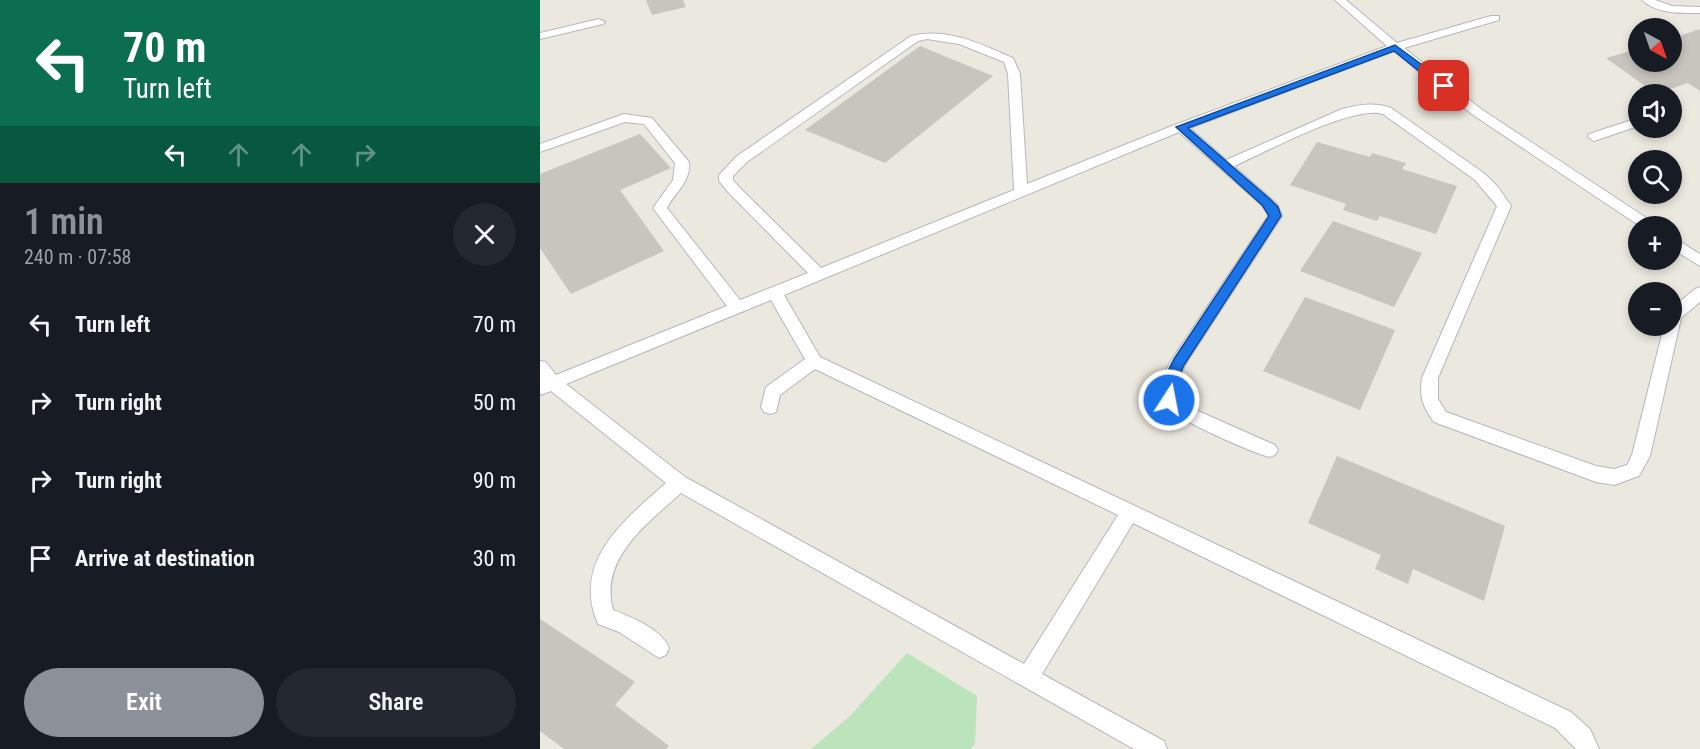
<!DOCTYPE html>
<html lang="en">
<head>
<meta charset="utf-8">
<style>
	:root { --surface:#171b24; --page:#242831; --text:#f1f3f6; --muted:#9ea1a6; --accent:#8c9099 }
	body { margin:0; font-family:"Roboto Condensed",sans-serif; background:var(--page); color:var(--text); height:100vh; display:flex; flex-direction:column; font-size:22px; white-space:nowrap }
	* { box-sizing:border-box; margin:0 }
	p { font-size:20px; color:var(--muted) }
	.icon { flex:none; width:33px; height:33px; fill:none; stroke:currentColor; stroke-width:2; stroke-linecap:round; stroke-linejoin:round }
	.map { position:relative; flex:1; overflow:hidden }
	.sheet { display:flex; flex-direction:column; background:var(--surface); width:540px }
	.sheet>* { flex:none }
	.banner { background:#0b6e4f; color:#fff; overflow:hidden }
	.needle { width:39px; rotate:140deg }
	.tools { position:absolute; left:1088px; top:18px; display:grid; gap:12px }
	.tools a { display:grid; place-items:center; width:54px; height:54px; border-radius:50%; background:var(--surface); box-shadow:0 3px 9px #0003; font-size:30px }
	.pin { position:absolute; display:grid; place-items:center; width:51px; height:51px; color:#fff; margin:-26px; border-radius:12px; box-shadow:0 3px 9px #0006 }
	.me { position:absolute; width:66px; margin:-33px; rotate:11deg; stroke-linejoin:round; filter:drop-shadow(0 0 4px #0008) }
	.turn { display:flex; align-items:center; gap:21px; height:126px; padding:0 24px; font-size:27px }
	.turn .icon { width:78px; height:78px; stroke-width:2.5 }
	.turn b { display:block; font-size:42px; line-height:51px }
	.lanes { display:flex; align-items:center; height:57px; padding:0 24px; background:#0003; justify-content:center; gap:30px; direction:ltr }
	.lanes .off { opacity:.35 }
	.round { display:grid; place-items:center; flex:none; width:63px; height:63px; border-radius:32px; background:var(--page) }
	.headline { display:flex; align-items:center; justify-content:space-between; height:102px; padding:0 24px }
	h1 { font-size:36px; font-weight:600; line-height:45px; color:var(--accent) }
	.action { display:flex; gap:12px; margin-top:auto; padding:12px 24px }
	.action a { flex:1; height:69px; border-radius:36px; background:var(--accent); color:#fff; font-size:24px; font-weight:600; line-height:69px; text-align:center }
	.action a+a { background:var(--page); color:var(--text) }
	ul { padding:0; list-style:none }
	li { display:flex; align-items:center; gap:18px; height:78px; padding:0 24px }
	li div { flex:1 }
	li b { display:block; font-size:22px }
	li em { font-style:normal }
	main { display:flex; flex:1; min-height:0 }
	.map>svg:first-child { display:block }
</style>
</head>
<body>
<main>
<section class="sheet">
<div class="banner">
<div class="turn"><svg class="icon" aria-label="left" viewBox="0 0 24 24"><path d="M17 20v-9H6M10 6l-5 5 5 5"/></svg><div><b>70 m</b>Turn left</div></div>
<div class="lanes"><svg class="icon" aria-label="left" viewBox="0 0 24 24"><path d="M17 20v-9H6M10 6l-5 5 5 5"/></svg><svg class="icon off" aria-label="ahead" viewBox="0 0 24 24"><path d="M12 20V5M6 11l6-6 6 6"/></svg><svg class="icon off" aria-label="ahead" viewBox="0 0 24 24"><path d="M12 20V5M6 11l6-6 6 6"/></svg><svg class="icon off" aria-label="right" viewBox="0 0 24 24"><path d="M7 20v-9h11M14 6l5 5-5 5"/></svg></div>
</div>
<div class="headline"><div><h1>1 min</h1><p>240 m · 07:58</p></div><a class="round"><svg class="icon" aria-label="close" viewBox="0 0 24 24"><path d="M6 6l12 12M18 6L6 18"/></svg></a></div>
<ul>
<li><svg class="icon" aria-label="left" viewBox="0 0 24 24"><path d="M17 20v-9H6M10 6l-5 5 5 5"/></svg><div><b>Turn left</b></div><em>70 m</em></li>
<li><svg class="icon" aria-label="right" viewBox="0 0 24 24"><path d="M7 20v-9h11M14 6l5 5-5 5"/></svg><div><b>Turn right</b></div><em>50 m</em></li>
<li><svg class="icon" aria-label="right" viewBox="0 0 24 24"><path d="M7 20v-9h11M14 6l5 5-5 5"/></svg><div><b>Turn right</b></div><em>90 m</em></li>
<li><svg class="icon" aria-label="arrive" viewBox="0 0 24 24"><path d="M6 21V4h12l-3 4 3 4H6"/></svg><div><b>Arrive at destination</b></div><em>30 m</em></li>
</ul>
<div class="action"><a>Exit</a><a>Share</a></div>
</section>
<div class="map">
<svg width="1160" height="749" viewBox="0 0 1160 749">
	<rect width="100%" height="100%" fill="#ebe8df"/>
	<path fill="#bbe3bc" d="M367 653 437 696 435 744 430 749H271L310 716Z"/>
	<path fill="#c8c5be" d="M106 0H143L146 7 112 15Z
		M1160 29V91L1148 83 1116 94 1066 58 1098 49V62H1131V39Z
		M380 46 453 76 345 163 265 130Z
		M100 134 131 168 80 190 124 251 31 294 0 248V174Z
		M777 142 830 157 832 153 866 163 862 169 917 186 896 234 840 216 837 221 803 210 806 204 750 185Z
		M793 221 882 253 854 307 760 271Z
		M765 297 855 330 820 410 723 371Z
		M797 456 965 526 944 601 873 569 868 584 835 569 841 555 768 523Z
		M0 619 95 682 75 705 129 746 126 749H24L0 731Z"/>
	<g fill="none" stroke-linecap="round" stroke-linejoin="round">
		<defs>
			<path id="lane" d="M795 0H806L857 43 951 16H959V20L864 48 941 109 1114 223 1116 226H1100L933 115 854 51 650 128 686 160 802 109C819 105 834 102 851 108L945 174 958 187 971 206 898 378V399L906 412 1056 466 1074 469 1087 465 1092 455 1124 326H1131V309L1155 289 1160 287V302L1141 318 1110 456 1099 476 1074 485 1056 482 894 422C883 408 879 396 882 378L957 206 935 180 843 114C814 104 724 153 694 166L737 204 742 216 645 365 638 381V397L658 411 735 445 738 450 735 455 729 457C710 451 630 418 622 402 615 390 626 370 632 359L728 216 726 209 639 132 244 295 280 357 1031 712 1050 729 1059 749H1036L1015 728 593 523 502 674 624 741 627 749H594L141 493C107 524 59 558 73 610 91 617 122 629 129 648L126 655 119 658 79 632 58 624C31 562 84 520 126 483L11 391 0 395V361L6 362 16 375 187 306 113 208 133 180 135 163 104 124 85 122 0 152V144L84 114 112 118 149 162C151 182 136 191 127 208L200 300 268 273 188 192 179 181V175L197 156 371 36C408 27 440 44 473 58L480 74 487 184 637 124 847 46ZM387 39 419 44 464 62 468 74 474 190 281 268 198 186 193 180V176L207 162 378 41ZM231 300 265 359 226 387 221 407 224 412 230 414 236 412 240 395 275 369 578 515 484 664 145 477 26 384Z
				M1102 0H1115L1132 6 1160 7V13C1141 13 1117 14 1102 0Z
				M59 19 65 22 63 24 0 39V33Z
				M1098 118V126L1054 141 1048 137 1049 134Z
				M1131 236 1160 254V266L1131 248Z"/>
		</defs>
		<use href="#lane" stroke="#b5b7bc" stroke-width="2"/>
		<use href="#lane" fill="#fff" fill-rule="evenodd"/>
	</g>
	<path fill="#1a73e8" stroke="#114b97" stroke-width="1.5" d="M855 45 908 84V89H901L854 51 648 128 730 199 738 207 741 216 644 365 637 381 634 404H624C618 389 627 373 634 359L729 216 722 205 636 127Z"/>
</svg>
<div class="tools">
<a><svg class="needle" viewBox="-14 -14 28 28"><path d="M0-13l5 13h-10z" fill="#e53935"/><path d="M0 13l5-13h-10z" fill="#9ea1a6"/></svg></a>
<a><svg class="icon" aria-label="sound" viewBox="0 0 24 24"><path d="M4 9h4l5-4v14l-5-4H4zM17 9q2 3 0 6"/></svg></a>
<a><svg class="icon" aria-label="search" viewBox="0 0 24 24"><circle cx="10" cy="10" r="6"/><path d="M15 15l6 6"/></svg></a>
<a>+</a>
<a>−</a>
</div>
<div class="pin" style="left:904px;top:86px;background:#d93025"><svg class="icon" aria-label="arrive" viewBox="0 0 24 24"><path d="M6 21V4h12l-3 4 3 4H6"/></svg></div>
<svg class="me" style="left:629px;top:400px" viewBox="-20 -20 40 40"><circle r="17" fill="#1a73e8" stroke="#fff" stroke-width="3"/><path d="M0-11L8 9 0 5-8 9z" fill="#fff"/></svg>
</div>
</main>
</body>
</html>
